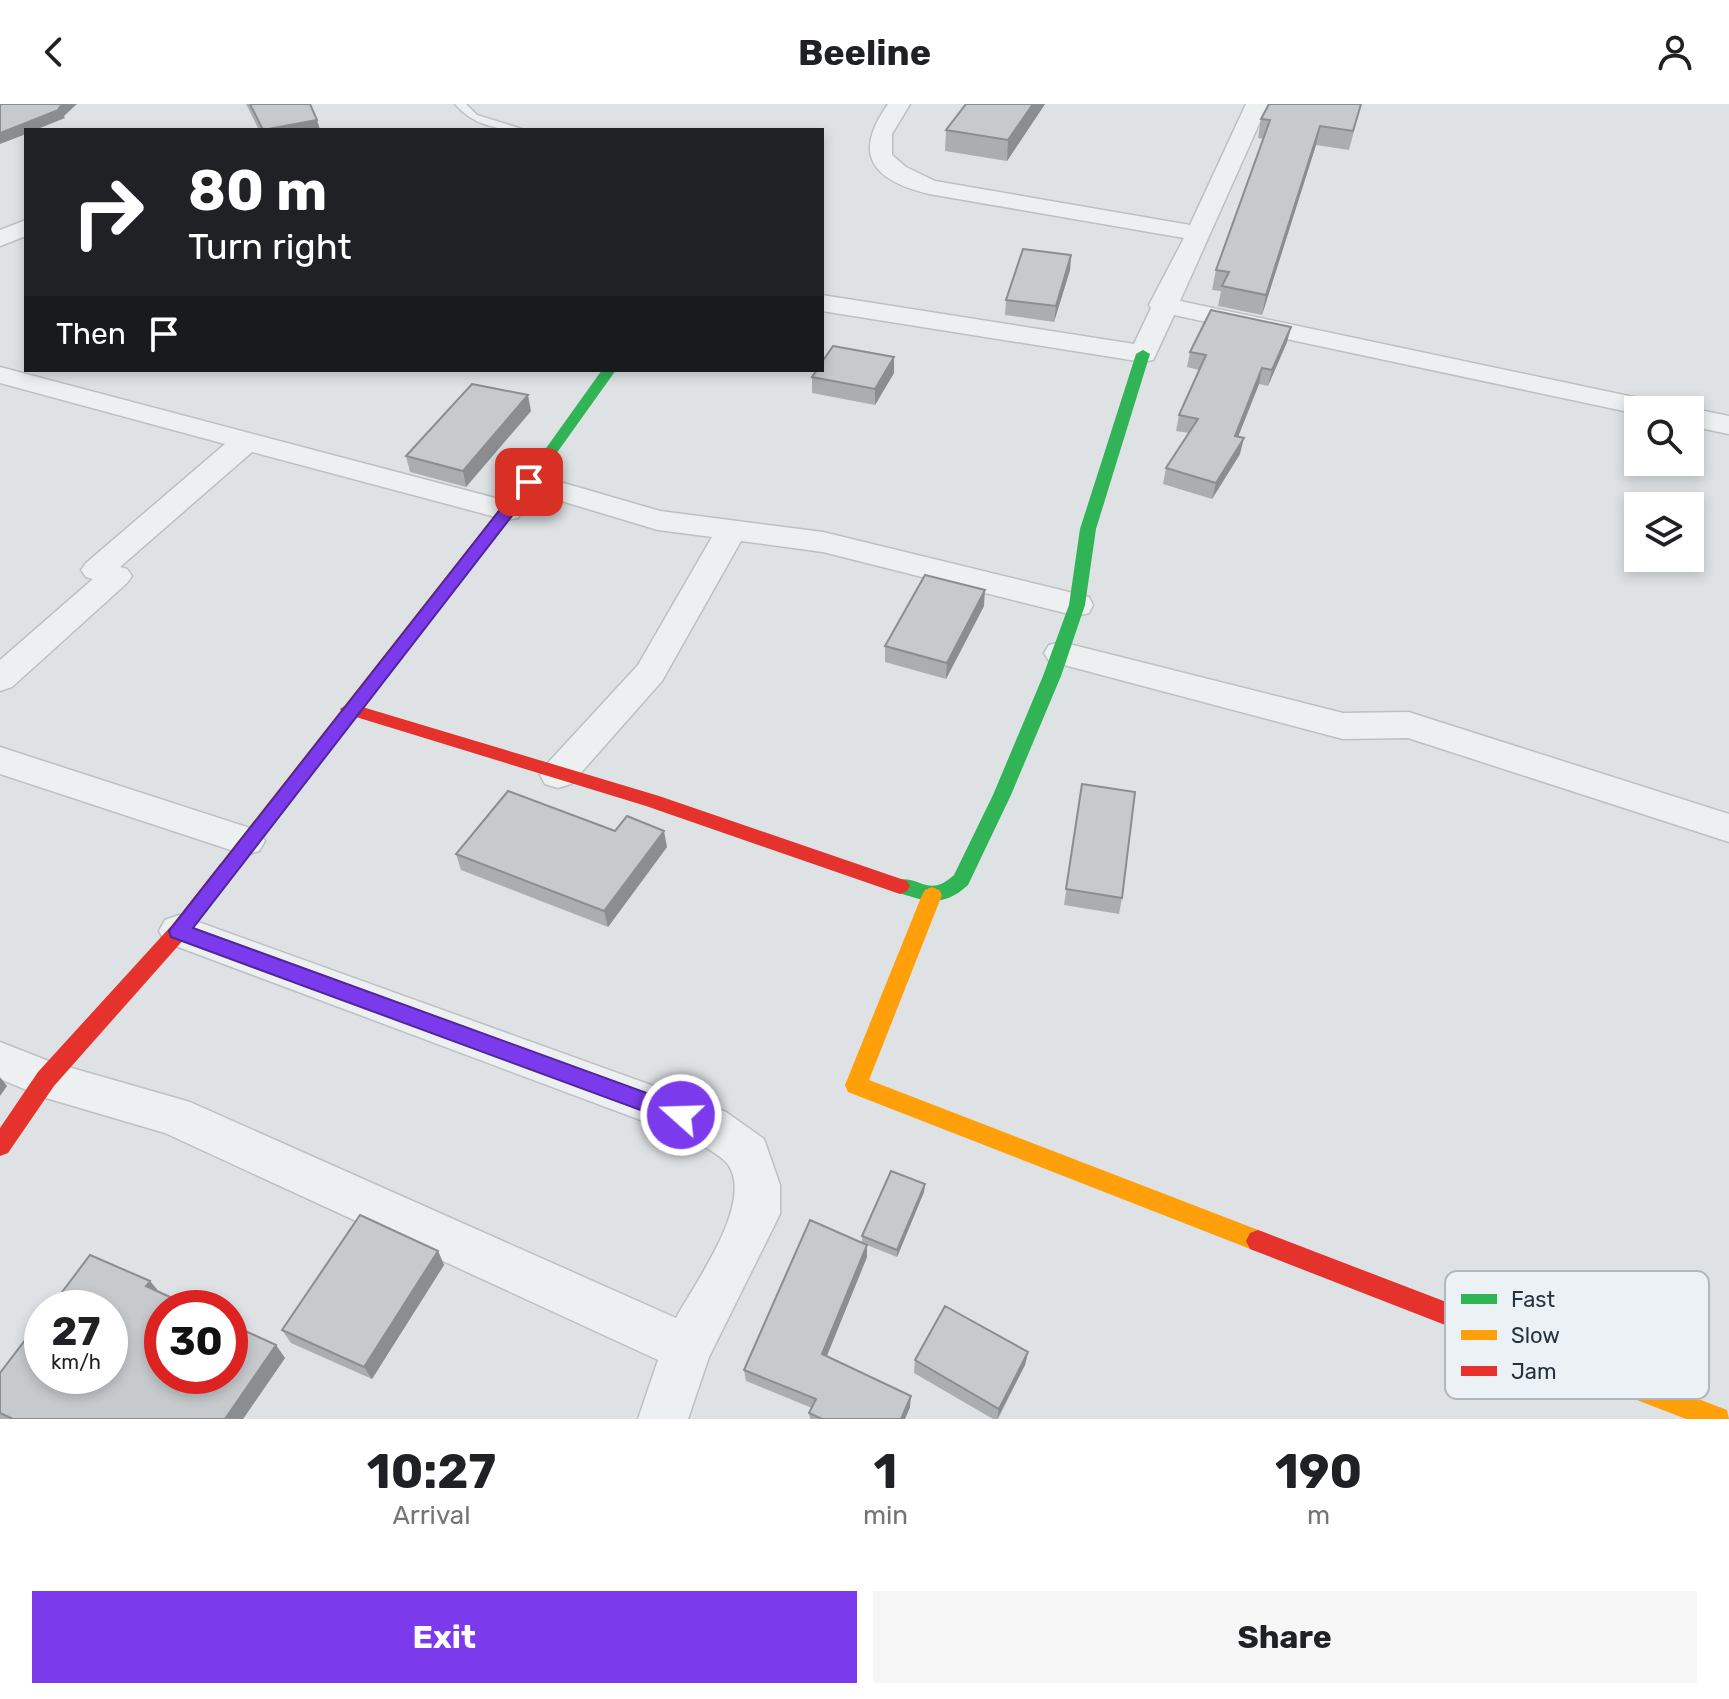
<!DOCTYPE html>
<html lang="en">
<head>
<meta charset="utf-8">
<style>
	:root { --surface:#fff; --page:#f6f6f6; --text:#202124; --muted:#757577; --accent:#7c3aed }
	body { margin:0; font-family:Rubik,sans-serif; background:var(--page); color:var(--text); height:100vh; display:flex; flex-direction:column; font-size:30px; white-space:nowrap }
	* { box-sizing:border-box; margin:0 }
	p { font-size:26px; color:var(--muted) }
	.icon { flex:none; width:44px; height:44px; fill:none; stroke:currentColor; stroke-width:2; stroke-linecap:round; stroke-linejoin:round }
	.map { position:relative; height:1315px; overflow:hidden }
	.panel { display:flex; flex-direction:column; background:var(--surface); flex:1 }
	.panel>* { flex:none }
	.top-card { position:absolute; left:24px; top:24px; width:800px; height:244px; border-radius:0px; box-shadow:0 4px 12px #0003; background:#202124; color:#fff; overflow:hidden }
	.fabs { position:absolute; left:1624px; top:292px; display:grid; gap:16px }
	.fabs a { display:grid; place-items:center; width:80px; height:80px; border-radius:0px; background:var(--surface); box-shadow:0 4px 12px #0003; font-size:40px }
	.speed { position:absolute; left:24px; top:1186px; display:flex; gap:16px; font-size:40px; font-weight:700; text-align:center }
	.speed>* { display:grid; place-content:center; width:104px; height:104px; border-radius:50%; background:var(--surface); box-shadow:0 4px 12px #0003; line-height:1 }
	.speed small { font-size:20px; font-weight:400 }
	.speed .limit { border:12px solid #d22; background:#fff; color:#111 }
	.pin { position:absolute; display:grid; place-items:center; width:68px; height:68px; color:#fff; margin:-34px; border-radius:16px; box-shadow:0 4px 12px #0006 }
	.me { position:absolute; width:88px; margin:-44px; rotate:290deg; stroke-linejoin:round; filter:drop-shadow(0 0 6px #0008) }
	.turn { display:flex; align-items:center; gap:28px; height:168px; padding:0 32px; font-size:36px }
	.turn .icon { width:104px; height:104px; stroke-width:2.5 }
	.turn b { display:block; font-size:56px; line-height:68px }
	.then { display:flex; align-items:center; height:76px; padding:0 32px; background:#0003; gap:16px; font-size:30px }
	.eta { display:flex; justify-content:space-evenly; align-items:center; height:136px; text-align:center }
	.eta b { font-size:48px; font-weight:700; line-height:56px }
	.action { display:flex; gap:16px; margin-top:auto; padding:16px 32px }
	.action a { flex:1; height:92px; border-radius:0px; background:var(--accent); color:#fff; font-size:32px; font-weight:700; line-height:92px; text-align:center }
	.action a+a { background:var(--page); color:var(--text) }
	header { display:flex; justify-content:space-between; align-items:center; height:104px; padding:0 32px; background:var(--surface); font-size:36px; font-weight:700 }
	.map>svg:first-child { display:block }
</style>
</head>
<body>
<header><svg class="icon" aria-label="back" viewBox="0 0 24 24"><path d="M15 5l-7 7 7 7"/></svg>Beeline<svg class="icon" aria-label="person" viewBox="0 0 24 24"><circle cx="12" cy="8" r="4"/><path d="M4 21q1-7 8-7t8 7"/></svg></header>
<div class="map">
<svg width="1729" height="1315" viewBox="0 0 1729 1315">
	<rect width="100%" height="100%" fill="#dee2e4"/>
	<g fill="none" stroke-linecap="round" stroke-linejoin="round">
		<defs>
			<path id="lane" d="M455 0H466L477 11 525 26C497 26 473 21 455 0Z"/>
			<path id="street" d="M888 0H910L892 30V51L906 63 935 77 1190 121 1246 0H1268L1180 197 1657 298 1667 300 1671 306H1638V310L1174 211 1156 250 1153 256 1143 258 822 207V191L1134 240 1151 204 1149 201 1184 134 929 90C872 76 852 51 888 0Z
				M26 116V132L0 142V126Z
				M0 263 518 400 522 407 518 414 507 416 252 348 120 463 127 465 132 472 127 479 12 583 0 587V556L93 475 86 473 81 466 86 459 225 340 0 279Z
				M1690 304 1729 312V330L1690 322V306H1684Z
				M529 369 660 407 823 428 1077 490 1089 493 1093 501 1089 509 1077 512 823 448 741 437 662 577 571 680 558 684 545 680 540 671 545 662 638 561 712 433 658 426 518 384 514 378 518 372Z
				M1061 538 1343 609 1409 608 1421 612 1729 710V738L1408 634 1343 635 1049 557 1044 549 1049 541Z
				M0 643 259 727 265 737 259 747 246 751 0 670Z
				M179 811 726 1008 764 1035 780 1081V1110L709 1253 688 1315H638L658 1256 165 1029 46 994 0 975V938L51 958 190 998 676 1214C695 1179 753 1100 729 1062 723 1052 704 1043 694 1036L165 838 159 827 165 816Z"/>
		</defs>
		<use href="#lane" stroke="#bcc0c2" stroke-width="3"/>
		<use href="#street" stroke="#bcc0c2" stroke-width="3"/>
		<use href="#lane" fill="#edf0f1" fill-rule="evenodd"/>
		<use href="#street" fill="#edf0f1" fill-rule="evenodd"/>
		<path fill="#30b455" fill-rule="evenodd" d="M1143 246 1150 250 1096 425 1085 501 1061 572 1011 691 968 781C942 805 924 797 893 787L890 782 893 777C919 768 927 796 954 771L993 691 1043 572 1069 501 1080 425 1136 250Z
			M602 266H616L546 364H536L534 361Z"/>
		<path fill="#ff9f0a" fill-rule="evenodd" d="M541 357 546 358V364L234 770H220L217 765 220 760 536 358Z
			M932 783 939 786 942 791 869 976 1266 1129 1270 1137 1266 1145 1258 1148 848 988 845 981 922 791 925 786Z
			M1589 1253 1727 1306 1729 1315H1686L1580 1274 1577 1265 1580 1256Z"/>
		<path fill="#e5322d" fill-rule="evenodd" d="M349 599 659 692 907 777 910 782 907 787 900 790 646 702 343 609 340 605Z
			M227 758 234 760 237 765 234 770 186 833 54 982 8 1049 0 1052V1024L38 968 172 821 220 760Z
			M1258 1126 1598 1256 1601 1265 1598 1274 1589 1277 1250 1145 1246 1137 1250 1129Z"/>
	</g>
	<path fill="#aaaeaf" d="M246 0H310L317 16 320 26H259Z
		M966 0H1045L1007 57 945 47 946 26Z
		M1361 0 1349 46 1316 41 1262 211 1218 202 1221 187 1212 186 1216 166 1263 35 1258 34 1261 15Z
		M1071 151 1070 166 1054 218 1005 211 1006 196Z
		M1291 223 1287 238 1268 282 1259 280 1238 333 1240 350 1212 395 1163 380 1166 364 1189 329 1176 327 1179 311 1199 266 1187 263 1190 248Z
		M894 269 875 301 812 289V273Z
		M531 307 466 383 410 368 406 352Z
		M984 502 946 575 885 558V542Z
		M1082 680 1122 794 1119 810 1064 801Z
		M615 727 667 743 608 823 461 766 456 750Z
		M924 1088 897 1153 862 1139V1132Z
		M867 1141V1153L827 1252 910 1303 905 1315H810L809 1309 812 1304 746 1277 744 1266Z
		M438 1147 444 1161 372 1275 291 1239 282 1226Z
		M160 1189 285 1254 243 1315H0V1269Z
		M1028 1248 1025 1261 998 1315H993L914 1269 915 1256Z"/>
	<path fill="#8b8d8f" d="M63 0H77L64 12 65 14 35 26H26V30L0 40V29L59 4Z
		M1033 0H1045L1007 57 1008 36Z
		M317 16 320 26H263Z
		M1320 22 1316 41 1262 211 1266 191Z
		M1071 151 1070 166 1054 218 1056 202Z
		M1291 223 1287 238 1268 282 1272 266Z
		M894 253V269L875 301V285Z
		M1262 264 1259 280 1232 348 1235 332Z
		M528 291 531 307 466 383 463 367Z
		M1244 334 1240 350 1212 395 1216 379Z
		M985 486 984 502 946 575 947 559Z
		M664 727 667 743 608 823 604 807Z
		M0 973 7 982 0 992Z
		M925 1080 924 1088 897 1153V1146Z
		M867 1141V1153L823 1261 822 1250Z
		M438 1147 444 1161 372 1275 364 1263Z
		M150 1177 161 1190 146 1182Z
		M276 1241 285 1254 243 1315H225Z
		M1028 1248 1025 1261 997 1315 999 1305Z
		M911 1292 910 1303 905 1315H901Z"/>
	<path fill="#c6cacc" stroke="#8b8d8f" stroke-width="2" d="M0 0H63L59 4 61 5 0 29Z
		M250 0H310L317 16 263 26Z
		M966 0H1033L1008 36 946 26Z
		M1269 0H1361L1353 27 1320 22 1266 191 1222 182 1229 168 1216 166 1270 16 1261 15Z
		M1023 145 1071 151 1056 202 1006 196Z
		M1211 206 1291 223 1272 266 1262 264 1235 332 1244 334 1216 379 1166 364 1198 315 1179 311 1206 251 1190 248Z
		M833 242 894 253 875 285 812 273 817 266H822V258Z
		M472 280 528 291 463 367 406 352Z
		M925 471 985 486 947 559 885 542Z
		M1082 680 1135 688 1122 794 1066 785Z
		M508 687 615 727 627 712 664 727 604 807 456 750Z
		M891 1067 925 1080 897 1146 862 1132Z
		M360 1111 438 1147 364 1263 282 1226Z
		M810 1116 867 1141 822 1250 911 1292 901 1315H822L809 1309 816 1295 744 1266Z
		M90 1151 150 1177 146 1182 194 1204H162V1272H230V1220L276 1241 225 1315H13L0 1309V1269L42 1214V1272H110V1204H50Z
		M945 1202 1028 1248 999 1305 915 1256Z"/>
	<path fill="#7c3aed" stroke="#51269a" stroke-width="2" d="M529 374 535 375V382L193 824 688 1004 692 1011 688 1018 681 1021 171 833 169 827 524 375Z"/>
	<rect x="1445" y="1167" width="264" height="128" rx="12" fill="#ebf1f5" stroke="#afb8be" stroke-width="2"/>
	<rect x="1461" y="1190" width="36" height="10" fill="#30b455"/>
	<rect x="1461" y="1226" width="36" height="10" fill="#ff9f0a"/>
	<rect x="1461" y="1262" width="36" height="10" fill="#e5322d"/>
	<g font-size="22" fill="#24333f">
		<text x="1511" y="1203">Fast</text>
		<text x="1511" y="1239">Slow</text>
		<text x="1511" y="1275">Jam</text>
	</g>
</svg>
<div class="fabs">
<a><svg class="icon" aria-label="search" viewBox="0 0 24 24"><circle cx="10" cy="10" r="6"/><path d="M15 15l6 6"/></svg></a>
<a><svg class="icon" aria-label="layers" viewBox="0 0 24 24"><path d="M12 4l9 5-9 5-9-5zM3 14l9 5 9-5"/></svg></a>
</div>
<div class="speed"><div>27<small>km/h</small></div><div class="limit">30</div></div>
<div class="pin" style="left:529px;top:378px;background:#d93025"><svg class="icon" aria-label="arrive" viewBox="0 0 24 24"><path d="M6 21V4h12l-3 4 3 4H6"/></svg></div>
<svg class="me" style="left:681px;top:1011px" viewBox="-20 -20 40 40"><circle r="17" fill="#7c3aed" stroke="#fff" stroke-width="3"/><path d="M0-11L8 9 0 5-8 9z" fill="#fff"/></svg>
<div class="top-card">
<div class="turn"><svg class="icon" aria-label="right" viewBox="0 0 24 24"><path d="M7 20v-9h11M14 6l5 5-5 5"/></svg><div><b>80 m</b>Turn right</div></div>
<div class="then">Then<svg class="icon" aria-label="arrive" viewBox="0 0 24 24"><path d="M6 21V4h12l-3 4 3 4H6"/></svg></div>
</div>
</div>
<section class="panel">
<div class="eta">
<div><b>10:27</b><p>Arrival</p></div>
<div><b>1</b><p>min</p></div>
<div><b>190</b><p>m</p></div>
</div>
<div class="action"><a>Exit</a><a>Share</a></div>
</section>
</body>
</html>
